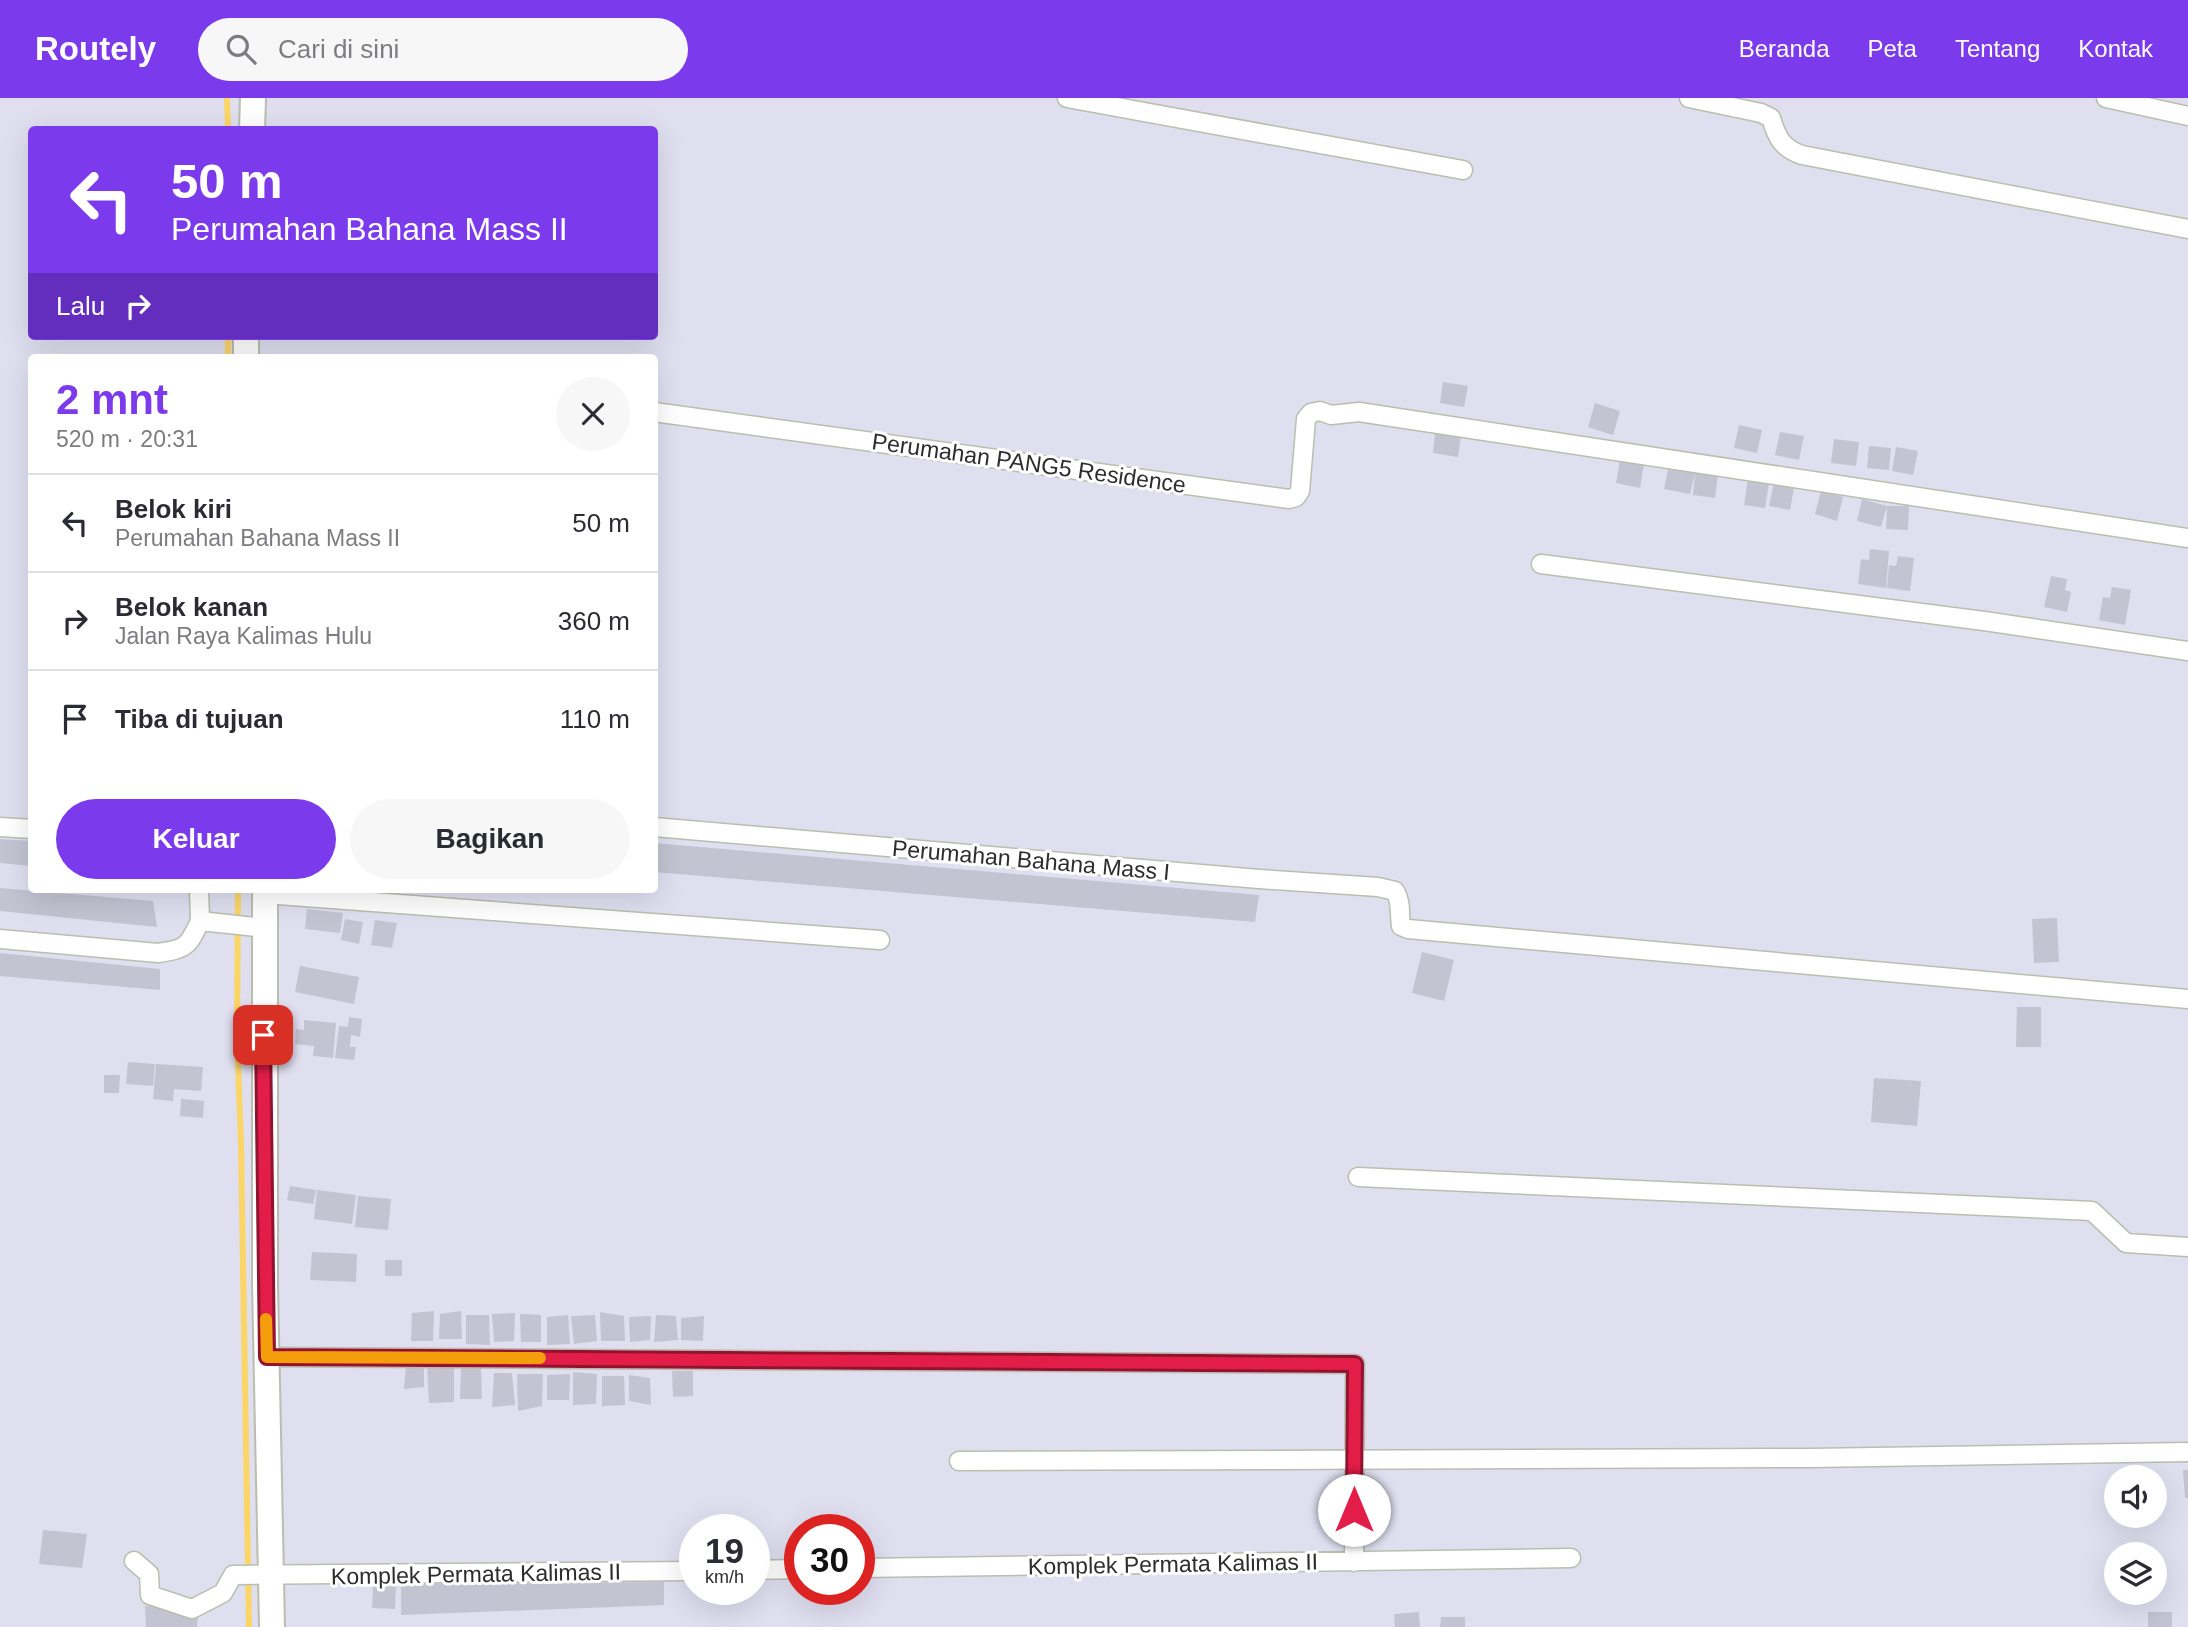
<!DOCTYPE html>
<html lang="id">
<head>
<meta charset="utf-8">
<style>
	:root { --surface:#fff; --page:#f7f7f7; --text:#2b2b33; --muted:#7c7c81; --line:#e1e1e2; --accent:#7c3aed }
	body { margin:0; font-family:Arial,sans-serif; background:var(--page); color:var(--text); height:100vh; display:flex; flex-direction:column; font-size:26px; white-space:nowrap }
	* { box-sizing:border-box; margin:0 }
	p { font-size:23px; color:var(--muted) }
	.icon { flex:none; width:38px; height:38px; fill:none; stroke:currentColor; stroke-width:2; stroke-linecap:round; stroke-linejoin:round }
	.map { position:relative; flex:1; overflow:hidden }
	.drawer { position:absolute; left:28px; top:256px; width:630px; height:539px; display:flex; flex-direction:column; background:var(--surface); border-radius:7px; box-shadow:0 7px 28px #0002 }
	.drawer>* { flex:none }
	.top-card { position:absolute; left:28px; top:28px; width:630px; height:214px; border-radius:7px; box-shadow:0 7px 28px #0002; background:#7c3aed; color:#fff; overflow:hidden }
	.controls { position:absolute; left:2104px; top:1367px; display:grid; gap:14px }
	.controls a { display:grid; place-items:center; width:63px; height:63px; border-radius:50%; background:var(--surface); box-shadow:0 7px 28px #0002; font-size:35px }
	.speed { position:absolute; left:679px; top:1416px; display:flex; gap:14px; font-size:35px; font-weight:700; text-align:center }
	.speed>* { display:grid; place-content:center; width:91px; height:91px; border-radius:50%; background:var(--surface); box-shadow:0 7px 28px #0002; line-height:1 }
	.speed small { font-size:18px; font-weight:400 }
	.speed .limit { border:10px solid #d22; background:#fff; color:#111 }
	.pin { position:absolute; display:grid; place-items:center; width:60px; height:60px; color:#fff; margin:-30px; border-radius:14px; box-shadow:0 4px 10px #0006 }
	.me { position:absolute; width:77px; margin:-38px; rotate:0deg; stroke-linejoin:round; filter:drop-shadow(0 0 5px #0008) }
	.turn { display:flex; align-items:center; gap:24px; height:147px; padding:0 28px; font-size:32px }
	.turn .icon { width:91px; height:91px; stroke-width:2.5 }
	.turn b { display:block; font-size:49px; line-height:60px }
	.then { display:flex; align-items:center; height:66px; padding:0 28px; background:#0003; gap:14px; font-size:26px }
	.round { display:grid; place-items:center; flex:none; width:74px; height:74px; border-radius:37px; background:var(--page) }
	.overview { display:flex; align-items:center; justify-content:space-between; height:119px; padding:0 28px }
	h1 { font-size:42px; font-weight:600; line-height:52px; color:var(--accent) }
	.primary-button { display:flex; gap:14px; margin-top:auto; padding:14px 28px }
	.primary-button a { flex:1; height:80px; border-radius:42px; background:var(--accent); color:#fff; font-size:28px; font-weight:600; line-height:80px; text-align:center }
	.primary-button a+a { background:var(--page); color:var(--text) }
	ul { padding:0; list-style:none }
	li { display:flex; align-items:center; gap:21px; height:98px; padding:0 28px; border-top:2px solid var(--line) }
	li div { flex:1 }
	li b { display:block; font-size:26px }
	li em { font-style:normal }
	header { display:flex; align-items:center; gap:42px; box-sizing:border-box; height:98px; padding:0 35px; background:var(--accent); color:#fff }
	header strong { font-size:33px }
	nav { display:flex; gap:38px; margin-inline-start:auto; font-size:24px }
	.search { width:490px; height:63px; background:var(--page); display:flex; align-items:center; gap:18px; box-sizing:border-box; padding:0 24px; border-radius:38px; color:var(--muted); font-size:26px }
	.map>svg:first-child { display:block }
</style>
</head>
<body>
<header>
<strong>Routely</strong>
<div class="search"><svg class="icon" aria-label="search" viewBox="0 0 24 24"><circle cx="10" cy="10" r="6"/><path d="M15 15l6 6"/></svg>Cari di sini</div>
<nav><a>Beranda</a><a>Peta</a><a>Tentang</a><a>Kontak</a></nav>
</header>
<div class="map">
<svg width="2188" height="1529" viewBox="0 0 2188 1529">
	<rect width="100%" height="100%" fill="#dfdff0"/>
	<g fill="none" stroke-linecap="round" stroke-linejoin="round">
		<path stroke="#fcd567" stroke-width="6" d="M227 0 228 32
			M228 238V259
			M238 791 237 938 241 1045 249 1529"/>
	</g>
	<path fill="#c4c3d2" d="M1443 284 1468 288 1464 309 1440 305Z
		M1595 305 1620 313 1613 337 1588 329Z
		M1739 327 1762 332 1757 355 1734 350Z
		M1780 334 1804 338 1799 362 1775 357Z
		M1435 335 1461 338 1458 359 1433 355Z
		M1834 341 1859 344 1856 368 1831 365Z
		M1869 348 1891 350 1889 372 1867 370Z
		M1896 349 1918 353 1913 377 1892 373Z
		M1620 362 1644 366 1640 390 1616 385Z
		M1669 366 1718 376 1715 400 1693 397 1695 376 1690 396 1664 391Z
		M1748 381 1769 385 1765 410 1744 407Z
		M1774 385 1794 390 1790 412 1769 408Z
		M1821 393 1843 399 1837 423 1815 416Z
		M1862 401 1887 408H1909L1908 432 1886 431 1887 408 1881 429 1857 423Z
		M1870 451 1889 453 1886 490 1858 486 1861 461 1869 462Z
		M1898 458 1914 460 1910 493 1887 490 1889 467 1896 468Z
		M2051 478 2067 481 2065 492 2071 494 2067 514 2044 509Z
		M2112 489 2131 492 2125 527 2099 522 2103 499 2110 500Z
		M0 741 32 743V768L0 765Z
		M654 745 1259 797 1255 824 654 774Z
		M0 790 153 803 157 829 0 813Z
		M307 811 343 815 340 835 305 831Z
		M2057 820 2059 864 2034 865 2032 821Z
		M345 821 363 824 359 846 341 842Z
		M375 822 397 825 392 850 371 847Z
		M1422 854 1454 862 1444 903 1412 895Z
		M0 855 160 871V892L0 878Z
		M300 868 359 879 354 906 295 894Z
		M2017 909H2041V949H2016Z
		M349 919 362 921 360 939 351 937 350 949H356L354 962 335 960 339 928 348 929Z
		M304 922 336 925 333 960 313 958 314 948 295 946 296 931 304 932Z
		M128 964 155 966 153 988 126 986Z
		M156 966 203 969 201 993 174 991 173 1003 153 1001Z
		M104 977H120L119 995H104Z
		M1874 980 1921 983 1917 1028 1871 1024Z
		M181 1001 204 1003 203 1020 180 1018Z
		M290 1088 316 1092 313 1106 287 1102Z
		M317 1092 356 1097 352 1126 314 1121Z
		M358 1098 391 1101 388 1132 355 1129Z
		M312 1154 357 1156 356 1184 310 1182Z
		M385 1162H402V1178H385Z
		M434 1213 433 1243H411L412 1215Z
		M461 1213 462 1241H439L440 1216Z
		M600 1214 624 1218 625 1243H601Z
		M515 1215 514 1243 494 1244 492 1216Z
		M520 1216 541 1217V1244H521Z
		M466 1217H489L490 1247 466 1246Z
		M568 1217 570 1246 547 1247V1219Z
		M595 1217 597 1243 574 1246 571 1218Z
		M656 1217 676 1218 678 1242 654 1244Z
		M651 1218 650 1242 630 1244 629 1219Z
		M704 1218 703 1243 681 1242V1220Z
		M427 1264H454V1304L429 1305Z
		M406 1268H424V1289L404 1291Z
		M481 1269 482 1301H460L461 1270Z
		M672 1273H693V1298L673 1299Z
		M573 1274 597 1276 596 1306 573 1307Z
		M494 1275H512L515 1307 492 1309Z
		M517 1276H543L542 1308 518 1313Z
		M570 1276 569 1302H547V1277Z
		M629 1277 650 1280 651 1307 629 1303Z
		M602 1278H624L625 1307 602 1308Z
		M2183 1372H2188V1400H2185Z
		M43 1432 87 1436 82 1470 39 1466Z
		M664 1484V1507L401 1517V1486Z
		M373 1488H396L395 1511 372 1510Z
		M145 1508 187 1510 198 1517 197 1529H146Z
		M1419 1514 1420 1529H1395L1394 1516Z
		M2148 1514H2172V1529H2148Z
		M1441 1519H1465V1529H1440Z"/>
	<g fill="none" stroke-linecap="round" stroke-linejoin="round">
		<defs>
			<path id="street" d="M1067 0 1463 72
				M1689 0 1761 15 1771 20C1777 40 1782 50 1802 57L2188 131
				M2106 0 2188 18
				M654 314 1289 401 1296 399 1300 393 1306 321 1311 315 1320 313 1331 317 1359 314 2188 440
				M1541 466 1984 523 2188 553
				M0 729 32 731
				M654 729 1259 781 1378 789 1395 793C1402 805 1399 816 1401 828L1408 831 2188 901
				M199 791 200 823
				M265 796 880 842
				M0 841 158 855C186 851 188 849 200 823L265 830
				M1358 1079 2092 1113 2126 1145 2188 1149
				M267 1259 1355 1266 1354 1464
				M959 1363 1811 1360 2188 1354
				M134 1463 149 1476 150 1497 192 1511 223 1495 233 1477 695 1473
				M859 1470 1571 1460
				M754 1472 800 1471"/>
			<path id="secondary" d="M252 32 253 0
				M246 259V238
				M265 791V1187L272 1529"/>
		</defs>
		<use href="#street" stroke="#babeae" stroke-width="21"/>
		<use href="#secondary" stroke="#babeae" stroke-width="28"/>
		<use href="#street" stroke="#fff" stroke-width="18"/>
		<use href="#secondary" stroke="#fff" stroke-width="24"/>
	</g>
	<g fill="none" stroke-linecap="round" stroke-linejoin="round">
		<defs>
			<path id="route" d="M263 937 267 1259 1355 1266 1354 1412"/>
		</defs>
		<use href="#route" stroke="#92132f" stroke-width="18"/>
		<use href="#route" stroke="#e11d48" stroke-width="12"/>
		<path stroke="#f59e0b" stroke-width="12" d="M266 1221 267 1259 540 1260"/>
	</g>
	<g text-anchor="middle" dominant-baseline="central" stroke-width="6" stroke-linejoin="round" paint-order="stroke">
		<g font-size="23" fill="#2d2d2d" stroke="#fff">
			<text transform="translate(1029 365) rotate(8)">Perumahan PANG5 Residence</text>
			<text transform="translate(1031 762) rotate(5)">Perumahan Bahana Mass I</text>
			<text transform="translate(1173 1466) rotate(-1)">Komplek Permata Kalimas II</text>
			<text transform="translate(476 1476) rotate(-1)">Komplek Permata Kalimas II</text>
		</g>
	</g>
</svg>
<div class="controls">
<a><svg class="icon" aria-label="sound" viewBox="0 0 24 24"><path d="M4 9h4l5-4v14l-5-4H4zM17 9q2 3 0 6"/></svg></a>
<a><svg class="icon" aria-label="layers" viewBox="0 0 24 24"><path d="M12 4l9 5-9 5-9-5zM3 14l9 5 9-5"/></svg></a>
</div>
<div class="speed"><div>19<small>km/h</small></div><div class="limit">30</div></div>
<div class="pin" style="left:263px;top:937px;background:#d93025"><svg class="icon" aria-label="arrive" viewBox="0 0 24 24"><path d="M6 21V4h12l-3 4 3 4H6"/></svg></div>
<svg class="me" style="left:1354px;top:1412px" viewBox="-20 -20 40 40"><circle r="19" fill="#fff"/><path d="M0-13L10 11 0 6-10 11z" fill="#e11d48"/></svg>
<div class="top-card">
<div class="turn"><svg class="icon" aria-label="left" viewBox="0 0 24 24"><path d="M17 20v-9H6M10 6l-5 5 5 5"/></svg><div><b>50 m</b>Perumahan Bahana Mass II</div></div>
<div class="then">Lalu<svg class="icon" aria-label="right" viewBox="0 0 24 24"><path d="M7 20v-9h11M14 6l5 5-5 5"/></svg></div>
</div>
<section class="drawer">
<div class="overview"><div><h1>2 mnt</h1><p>520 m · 20:31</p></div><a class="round"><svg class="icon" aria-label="close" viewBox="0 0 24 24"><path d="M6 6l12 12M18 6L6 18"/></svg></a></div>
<ul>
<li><svg class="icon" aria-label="left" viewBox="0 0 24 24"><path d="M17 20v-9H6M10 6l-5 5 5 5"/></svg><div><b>Belok kiri</b><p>Perumahan Bahana Mass II</p></div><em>50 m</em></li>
<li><svg class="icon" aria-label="right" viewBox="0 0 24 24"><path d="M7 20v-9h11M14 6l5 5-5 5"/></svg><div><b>Belok kanan</b><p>Jalan Raya Kalimas Hulu</p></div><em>360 m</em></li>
<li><svg class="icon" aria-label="arrive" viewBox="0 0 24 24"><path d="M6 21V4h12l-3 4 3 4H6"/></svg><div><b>Tiba di tujuan</b></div><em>110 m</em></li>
</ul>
<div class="primary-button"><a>Keluar</a><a>Bagikan</a></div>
</section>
</div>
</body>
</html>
